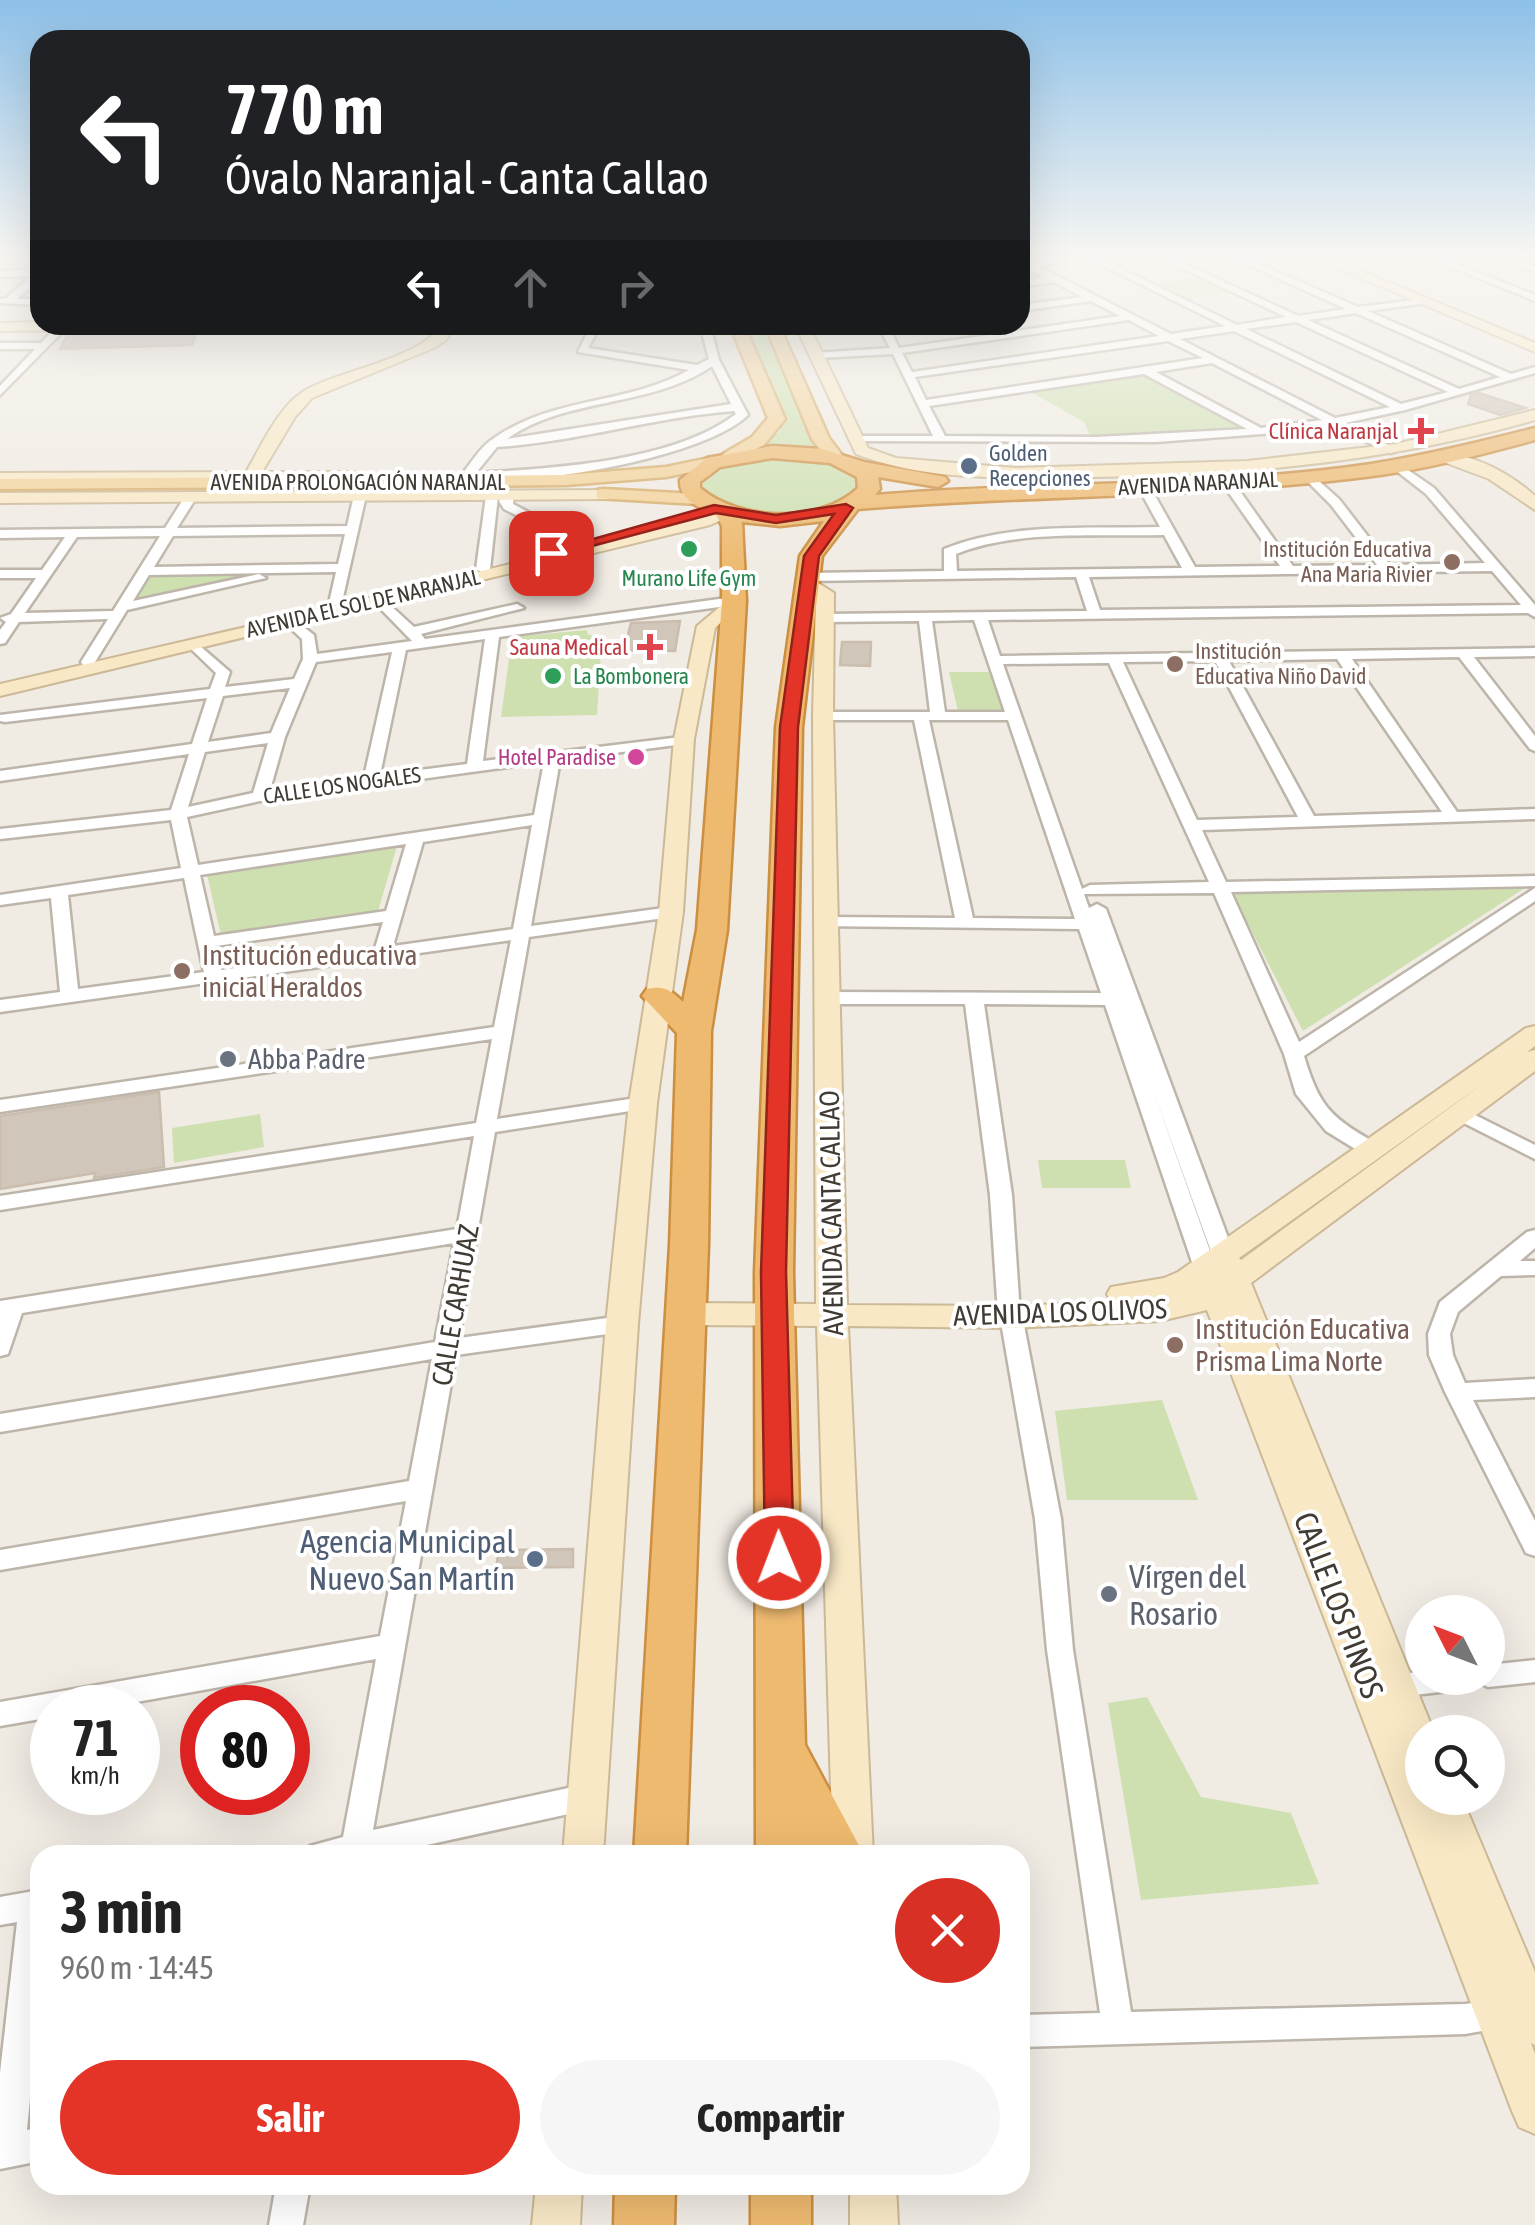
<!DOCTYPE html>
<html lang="es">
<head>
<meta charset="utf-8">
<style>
	:root { --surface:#fff; --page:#f6f6f6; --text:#222; --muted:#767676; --accent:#e33427 }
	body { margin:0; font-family:"Asap Condensed",sans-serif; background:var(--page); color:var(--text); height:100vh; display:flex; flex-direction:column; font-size:38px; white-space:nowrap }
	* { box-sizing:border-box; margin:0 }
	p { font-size:32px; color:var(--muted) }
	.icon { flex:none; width:55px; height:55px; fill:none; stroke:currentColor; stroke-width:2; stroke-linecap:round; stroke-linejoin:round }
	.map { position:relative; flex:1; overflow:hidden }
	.details { position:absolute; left:30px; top:1845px; width:1000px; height:350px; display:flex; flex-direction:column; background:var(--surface); border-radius:30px; box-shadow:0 10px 40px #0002 }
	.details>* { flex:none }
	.banner { position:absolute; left:30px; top:30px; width:1000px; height:305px; border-radius:30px; box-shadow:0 10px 40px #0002; background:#202124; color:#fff; overflow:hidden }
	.needle { width:65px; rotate:312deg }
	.tools { position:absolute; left:1405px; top:1595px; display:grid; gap:20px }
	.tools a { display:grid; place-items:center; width:100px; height:100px; border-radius:50%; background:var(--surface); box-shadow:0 10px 40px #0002; font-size:50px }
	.speed { position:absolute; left:30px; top:1685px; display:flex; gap:20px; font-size:50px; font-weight:700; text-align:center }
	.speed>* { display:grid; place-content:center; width:130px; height:130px; border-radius:50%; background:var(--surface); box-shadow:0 10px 40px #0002; line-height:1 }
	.speed small { font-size:25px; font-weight:400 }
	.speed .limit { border:15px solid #d22; background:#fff; color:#111 }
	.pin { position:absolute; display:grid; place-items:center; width:85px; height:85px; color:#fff; margin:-42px; border-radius:20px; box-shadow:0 5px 15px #0006 }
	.me { position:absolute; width:110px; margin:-55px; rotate:359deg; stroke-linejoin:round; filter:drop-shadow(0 0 8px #0008) }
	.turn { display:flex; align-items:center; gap:35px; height:210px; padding:0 30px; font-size:45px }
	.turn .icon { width:130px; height:130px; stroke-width:2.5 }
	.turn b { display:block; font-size:70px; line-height:85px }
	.lanes { display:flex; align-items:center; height:95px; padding:0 30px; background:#0003; justify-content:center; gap:50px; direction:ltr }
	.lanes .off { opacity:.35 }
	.round { display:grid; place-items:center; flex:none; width:105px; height:105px; border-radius:52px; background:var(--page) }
	.headline { display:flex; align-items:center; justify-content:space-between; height:170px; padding:0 30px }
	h1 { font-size:60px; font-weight:700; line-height:75px }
	.button { display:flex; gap:20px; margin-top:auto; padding:20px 30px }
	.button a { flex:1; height:115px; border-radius:60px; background:var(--accent); color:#fff; font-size:40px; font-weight:700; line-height:115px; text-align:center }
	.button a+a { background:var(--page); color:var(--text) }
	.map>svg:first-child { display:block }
</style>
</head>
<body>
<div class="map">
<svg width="1535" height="2225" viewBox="0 0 1535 2225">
	<rect width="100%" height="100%" fill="#f0ebe3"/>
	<path fill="#cee0b0" d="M1197 277 1230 293 1182 300 1151 284Z
		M742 325H765L816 448 757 447 779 432 786 415Z
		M1144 372 1251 429 1090 436 1084 422 1026 389Z
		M763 455 836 464 859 480 858 490C806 524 755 521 701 493L697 483 718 465Z
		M263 574 134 600 149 575Z
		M587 630 588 635H602L597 715 501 717 512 637Z
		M949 672H995L1005 711H958Z
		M398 843 378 911 221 935 207 875Z
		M1528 886 1303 1031 1232 893Z
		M260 1114 264 1147 174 1163 172 1128Z
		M1038 1160H1125L1131 1188H1042Z
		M1162 1400 1198 1500H1067L1055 1411Z
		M1147 1697 1201 1797 1291 1813 1319 1884 1141 1900 1108 1703Z"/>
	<path fill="#d0c6ba" stroke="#cabdae" stroke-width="2.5" d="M199 326 192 345 60 349 68 334 168 333 178 327Z
		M1479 393 1526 408 1500 415 1468 404 1471 395Z
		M680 621 675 651 624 650 631 623Z
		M842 642H871L870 666 840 665Z
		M159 1092 164 1167 94 1178 95 1173 0 1189V1116Z
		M573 1549V1567L496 1568 499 1550Z"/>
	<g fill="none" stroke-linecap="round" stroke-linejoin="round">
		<defs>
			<path id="street" d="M1020 258 1028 262 1087 258 1037 266 1171 334 1225 326 1088 258H1099L1237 325 1286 317 1160 258H1172L1298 316 1346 309 1233 258H1245L1358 307 1423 299 1420 304 1368 311 1511 374 1535 367V373L1405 410 1345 423 1394 448V452L1390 453 1332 425 1276 433 1156 442 851 441V437L855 436H933L893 354 819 358 815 353 890 348 878 325H888L899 348 1120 316 1091 301 1020 311V305L1082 297 1054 282 1020 287V281L1045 278 1020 265ZM1356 313 1500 377 1459 389 1308 320ZM1129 320 1159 336 912 372 902 353ZM1296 322 1448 392 1401 404 1246 329ZM1234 331 1390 407 1335 418 1180 339ZM1168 341 1203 358 926 400 915 377ZM1212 363 1322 420 1261 428 1156 372ZM1144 374 1247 429 1096 437 945 436 929 406Z
				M1429 258H1441L1535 295V301Z
				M1502 258H1515L1535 266V272Z
				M40 270V279L17 299H40V305L0 303V299L6 298 32 276 0 277V271Z
				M58 325H69L0 395V386L35 349H0V343H41Z
				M582 325H593L598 330 588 348 697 365 709 359 700 325H710L719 360 748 415C706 456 542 485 484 479L482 476 488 472C562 468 676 460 736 414L734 411C654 417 577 442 497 447L471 479H463L461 476C469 465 481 447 490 441 553 395 625 406 689 370L578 352 588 331ZM712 366 731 404 507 439C567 396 652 408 712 366Z
				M1398 463 1434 488 1535 605V617L1528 613 988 620 1000 656 1535 648V656L1474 657 1535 736V751L1530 749 1459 657 1352 659 1457 812 1535 809V819L1202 830 1226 882 1535 876V886L1231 892 1299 1042 1535 888V901L1304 1056C1320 1109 1332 1118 1379 1145L1382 1150 1379 1155H1365L1326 1131 1296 1094 1284 1054 1214 893 1084 894 1089 908 1097 904 1106 909 1234 1254 1231 1259H1215L1212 1254 1153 1090 1216 1268 1213 1273H1197L1194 1268 1105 1005 984 1004 1012 1195 1019 1299 1061 1519 1073 1650 1131 2012 1465 2004 1499 2000 1510 2004 1515 2015 1510 2026 1465 2034 1020 2047V2015L1100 2013 1047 1650 1035 1519 997 1299 990 1195 965 1004H826L817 998 826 992 1101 993 1079 929 819 926 816 922 825 917 955 918 914 720H823L816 716 823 712H930L919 621 826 622 819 618 826 614 1087 611 1076 577 808 581 801 577 808 573 944 571V549C1011 522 1089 529 1160 527L1137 485 1143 481 1149 485 1195 567 1280 566 1222 483 1228 479 1232 480 1293 566 1377 565 1331 505 1306 480V474L1310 473 1339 499 1390 565 1485 563 1426 494 1394 469 1392 467ZM1164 535 1182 568 957 571 956 554C1016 529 1099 537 1164 535ZM1492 571 1521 605 1100 610 1089 577ZM974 620 1005 712H945L932 621ZM1337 659 1442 812 1314 816 1229 661ZM1215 661 1298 817 1197 820 1123 662ZM1109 663 1209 882 1090 885 1082 889 1003 664ZM929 720H1008L1075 919 973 918Z
				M361 487 367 491 341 606 329 603 336 572 149 575 133 601 259 574 266 578 127 610 95 662 99 668 97 671H87L81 662 108 619 19 622 5 643 0 644V630L6 622 0 618 11 614 36 578H0V570H42L65 537 0 538V530L165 528 186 495 190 494 196 498 177 528 347 526 355 491ZM345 534 338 564 154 567 173 536ZM160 536 113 611 25 613 77 537Z
				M492 492 498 496 490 569 483 573 476 569 486 496Z
				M506 494H514L513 504 591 545 581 548 504 509 499 501Z
				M379 595 414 627 517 604 524 608 421 634 425 639 734 597 741 601 734 605 499 637 483 761 689 736 692 739 684 744 560 760 531 926 671 907 680 912 671 917 529 937 497 1119 643 1097 653 1103 643 1109 495 1132 459 1338 622 1316 630 1318 633 1324 630 1330 622 1332 456 1355 373 1830 587 1784 597 1788 601 1797 597 1806 587 1810 381 1855H305L310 1846 343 1837 376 1659 103 1708H52V1717L0 1726V1702L380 1636 406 1501 0 1570V1550L409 1481 432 1359 0 1432V1414L435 1342 454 1243 22 1313 8 1354 0 1356V1301L457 1229 474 1136 0 1210V1196L476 1123 492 1039 0 1112V1100L494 1027 511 940 0 1012V1000L60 992 51 898 0 905V895L181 868 171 820 0 839V829L171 810 189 754 0 781V771L192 744 207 698 5 722 0 721V715L210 689 216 673 186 644 193 640 230 672 225 687 294 679 303 659 302 639 282 620 289 616 314 635 317 654 412 641 374 602 372 599ZM485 639 467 764 380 775 406 650ZM392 652 364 777 270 790 285 737 316 662ZM290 688 271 733 208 742 223 696ZM268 743 253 793 188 807 205 752ZM544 762 534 815 198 865 187 817 260 801ZM532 825 513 929 393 946 423 842ZM406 844 386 911 214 936 200 875ZM184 878 204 972 78 989 68 895ZM383 922 375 948 221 970 216 946Z
				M1459 1107 1535 1145V1159L1452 1117 1449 1113Z
				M1535 1230V1248L1520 1261H1535V1275L1501 1276 1458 1312 1450 1334 1453 1355 1465 1383 1535 1379V1397L1473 1400 1535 1521V1556L1526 1553 1445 1392 1429 1355 1428 1334 1440 1302 1527 1232Z
				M1535 1660V1682L1488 1687 1478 1682 1466 1689 1388 1698 1378 1694 1374 1686 1378 1678 1422 1671V1678H1488V1665Z
				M40 1890V1996L27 2130 40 2127V2161L0 2169V2073L17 1922 0 1925V1897Z
				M276 2185H310L303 2225H269Z"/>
			<path id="secondary" d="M1314 258H1331L1535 343V352Z
				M40 322V325H175L168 329 0 331V323Z
				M441 325H455L446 340 434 348 312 398 295 417 262 472H353L359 474V480L0 483V473L246 472C261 447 278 407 304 391 339 370 421 359 441 325Z
				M795 325H809L868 448 896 458 1016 468 1247 461 1396 444 1535 410V420C1382 464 1226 477 1067 477 996 478 923 480 856 454Z
				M1441 455C1473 452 1512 475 1535 496V510L1489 479 1441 461Z
				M614 490 616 494 608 499 0 503V493Z
				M724 507 730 508V516L710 525 0 696V684C241 627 486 575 724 507Z
				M807 576 834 593 833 716 847 1305 1012 1306 1111 1302 1107 1294 1111 1287 1164 1278 1178 1272 1526 1028 1535 1026V1046L1527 1052 1535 1050V1071L1251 1283 1434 1732H1422V1798H1462L1535 1972V2045L1531 2043 1535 2054V2134L1519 2127 1512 2111 1207 1310 1160 1321 1012 1328 848 1326 873 1855H833L817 1326 684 1325 673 1322 668 1314 673 1306 684 1303 816 1304 813 716 816 595 798 581ZM1488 1080 1241 1260 1239 1258Z
				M734 595 743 601 715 628 694 739 683 912 657 1103 638 1324 603 1855H563L606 1324 629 1103 659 912 674 739 697 626Z
				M536 2185H582L580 2225H532Z
				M850 2185H896L898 2225H850Z"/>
			<path id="primary" d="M730 325H744L785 419 764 445 729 463 723 462V454L752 437 768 418Z
				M765 325H779L829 438 845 459 842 463H830L812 439Z
				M714 457 723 462 720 466 666 477 566 485 0 489V479L566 475 666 467Z
				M603 489 697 494 706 499 697 504 597 498V490Z"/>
			<path id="highway" d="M1535 428V440C1479 455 1423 470 1365 477 1197 498 1026 495 858 509L822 556 802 727 793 1272 805 1745 864 1855H811L808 1848V1855H756L755 1272 776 727 800 556 824 521 780 526 742 522 746 601 727 930 711 1031 708 1245 686 1855H634L670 1245 677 1033 642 996 647 989C664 985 671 990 683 1002L697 930 722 601V526L717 516C701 508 679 501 680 480L707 458 772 446 822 449 864 462 945 477 948 481 938 487 878 477 880 489 875 495C1039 481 1207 488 1371 464 1427 455 1480 442 1535 428ZM772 458 830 463 857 477 858 488C820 524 741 522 700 488V482L720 467Z
				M615 2185H675L674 2225H614Z
				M751 2185H811V2225H751Z"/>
		</defs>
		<use href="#street" stroke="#bdb5aa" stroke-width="5"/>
		<use href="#secondary" stroke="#cbb997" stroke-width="4"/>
		<use href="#primary" stroke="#d6ad6b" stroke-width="5"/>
		<use href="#highway" stroke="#cc8e41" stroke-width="5"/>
		<use href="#street" fill="#fff" fill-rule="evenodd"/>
		<use href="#secondary" fill="#f8e8c5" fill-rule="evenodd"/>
		<use href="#primary" fill="#f3d299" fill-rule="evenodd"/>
		<use href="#highway" fill="#eeba70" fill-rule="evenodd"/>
	</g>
	<linearGradient id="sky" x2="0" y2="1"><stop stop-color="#8dc0e8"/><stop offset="0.45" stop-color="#f8f6f2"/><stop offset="1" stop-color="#f8f6f2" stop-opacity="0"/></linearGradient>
	<rect width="1535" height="570" fill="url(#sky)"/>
	<path fill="#e33427" stroke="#942219" stroke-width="2.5" d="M846 504 853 508 819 556 798 727 786 1272 794 1558 790 1567 779 1570 769 1567 765 1558 761 1272 780 727 804 556 834 514 776 523 716 513 551 557 543 553 714 505 776 515Z"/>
	<g fill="#e0444e" stroke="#fff" stroke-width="4">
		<path d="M1416 416h10v10h10v10h-10v10h-10v-10h-10v-10h10z"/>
		<path d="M645 632h10v10h10v10h-10v10h-10v-10h-10v-10h10z"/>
	</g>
	<g fill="#5c6f8a" stroke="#fff" stroke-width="4">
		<circle cx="969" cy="466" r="10"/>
		<circle cx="535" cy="1559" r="10"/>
	</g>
	<g fill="#2e9e5b" stroke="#fff" stroke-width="4">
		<circle cx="689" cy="549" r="10"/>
		<circle cx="553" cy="676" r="10"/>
	</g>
	<g fill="#8d6e63" stroke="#fff" stroke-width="4">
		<circle cx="1452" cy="562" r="10"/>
		<circle cx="1175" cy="664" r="10"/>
		<circle cx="182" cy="971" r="10"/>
		<circle cx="1175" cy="1345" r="10"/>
	</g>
	<circle fill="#d1479c" stroke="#fff" stroke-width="4" cx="636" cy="757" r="10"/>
	<g fill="#6b7280" stroke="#fff" stroke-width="4">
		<circle cx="228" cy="1059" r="10"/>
		<circle cx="1109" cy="1594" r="10"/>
	</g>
	<g text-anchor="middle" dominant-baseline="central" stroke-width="8" stroke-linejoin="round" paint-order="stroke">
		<g font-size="22" fill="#be3a42" stroke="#fff" text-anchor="end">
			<text x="1398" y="431">Clínica Naranjal</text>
			<text x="628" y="647">Sauna Medical</text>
		</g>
		<g font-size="22" fill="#4e5e75" stroke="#fff" text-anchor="start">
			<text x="989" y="453">Golden<tspan x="989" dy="25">Recepciones</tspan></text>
		</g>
		<g font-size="22" fill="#413b34" stroke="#fff">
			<text x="358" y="482">AVENIDA PROLONGACIÓN NARANJAL</text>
			<text transform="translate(1198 483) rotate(-3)">AVENIDA NARANJAL</text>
			<text transform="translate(363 603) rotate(-13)">AVENIDA EL SOL DE NARANJAL</text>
			<text transform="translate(342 785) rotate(-8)">CALLE LOS NOGALES</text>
		</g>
		<g font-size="22" fill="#785e54" stroke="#fff" text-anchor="end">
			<text x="1432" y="549">Institución Educativa<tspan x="1432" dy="25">Ana Maria Rivier</tspan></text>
			<text x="1195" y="651" text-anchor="start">Institución<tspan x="1195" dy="25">Educativa Niño David</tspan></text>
		</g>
		<g font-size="22" fill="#27864d" stroke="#fff">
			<text x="689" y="578">Murano Life Gym</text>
			<text x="573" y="676" text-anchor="start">La Bombonera</text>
		</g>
		<g font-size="22" fill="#b23c85" stroke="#fff" text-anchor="end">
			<text x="616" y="757">Hotel Paradise</text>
		</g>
		<g font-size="28" fill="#785e54" stroke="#fff" text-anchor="start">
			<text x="202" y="955">Institución educativa<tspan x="202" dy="32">inicial Heraldos</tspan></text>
			<text x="1195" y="1329">Institución Educativa<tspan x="1195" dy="32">Prisma Lima Norte</tspan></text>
		</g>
		<g font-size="28" fill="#5b616d" stroke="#fff" text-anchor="start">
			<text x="248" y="1059">Abba Padre</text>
		</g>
		<g font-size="28" fill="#413b34" stroke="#fff">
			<text transform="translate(831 1213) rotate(-91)">AVENIDA CANTA CALLAO</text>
			<text transform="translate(455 1305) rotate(-80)">CALLE CARHUAZ</text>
			<text transform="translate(1060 1312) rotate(-2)">AVENIDA LOS OLIVOS</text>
		</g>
		<g font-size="32" fill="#4e5e75" stroke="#fff" text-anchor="end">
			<text x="515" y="1541">Agencia Municipal<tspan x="515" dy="37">Nuevo San Martín</tspan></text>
		</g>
		<g font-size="32" fill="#5b616d" stroke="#fff" text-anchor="start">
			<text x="1129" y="1576">Vírgen del<tspan x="1129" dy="37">Rosario</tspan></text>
		</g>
		<g font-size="32" fill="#413b34" stroke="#fff">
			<text transform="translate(1339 1605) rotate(69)">CALLE LOS PINOS</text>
		</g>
	</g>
</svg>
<div class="tools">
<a><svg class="needle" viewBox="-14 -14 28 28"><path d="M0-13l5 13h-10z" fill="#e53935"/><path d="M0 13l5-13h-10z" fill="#767676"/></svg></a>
<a><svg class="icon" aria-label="search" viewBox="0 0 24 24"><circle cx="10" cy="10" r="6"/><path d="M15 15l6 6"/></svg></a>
</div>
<div class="speed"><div>71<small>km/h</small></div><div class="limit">80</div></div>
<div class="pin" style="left:551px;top:553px;background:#d93025"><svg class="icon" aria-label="arrive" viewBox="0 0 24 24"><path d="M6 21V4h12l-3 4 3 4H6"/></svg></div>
<svg class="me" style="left:779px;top:1558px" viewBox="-20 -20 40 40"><circle r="17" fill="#e33427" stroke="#fff" stroke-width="3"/><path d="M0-11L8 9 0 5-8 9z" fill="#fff"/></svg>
<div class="banner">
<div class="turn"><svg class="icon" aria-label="left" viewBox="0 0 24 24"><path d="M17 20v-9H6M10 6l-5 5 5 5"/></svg><div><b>770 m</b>Óvalo Naranjal - Canta Callao</div></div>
<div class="lanes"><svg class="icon" aria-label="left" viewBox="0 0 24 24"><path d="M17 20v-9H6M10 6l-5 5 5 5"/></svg><svg class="icon off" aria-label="ahead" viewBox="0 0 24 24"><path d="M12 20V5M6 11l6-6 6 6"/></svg><svg class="icon off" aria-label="right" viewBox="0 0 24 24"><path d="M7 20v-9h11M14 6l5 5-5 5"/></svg></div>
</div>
<section class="details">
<div class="headline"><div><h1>3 min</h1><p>960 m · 14:45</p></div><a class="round" style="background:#d93025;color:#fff"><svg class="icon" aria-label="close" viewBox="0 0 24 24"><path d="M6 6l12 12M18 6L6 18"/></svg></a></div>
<div class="button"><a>Salir</a><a>Compartir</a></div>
</section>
</div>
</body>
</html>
